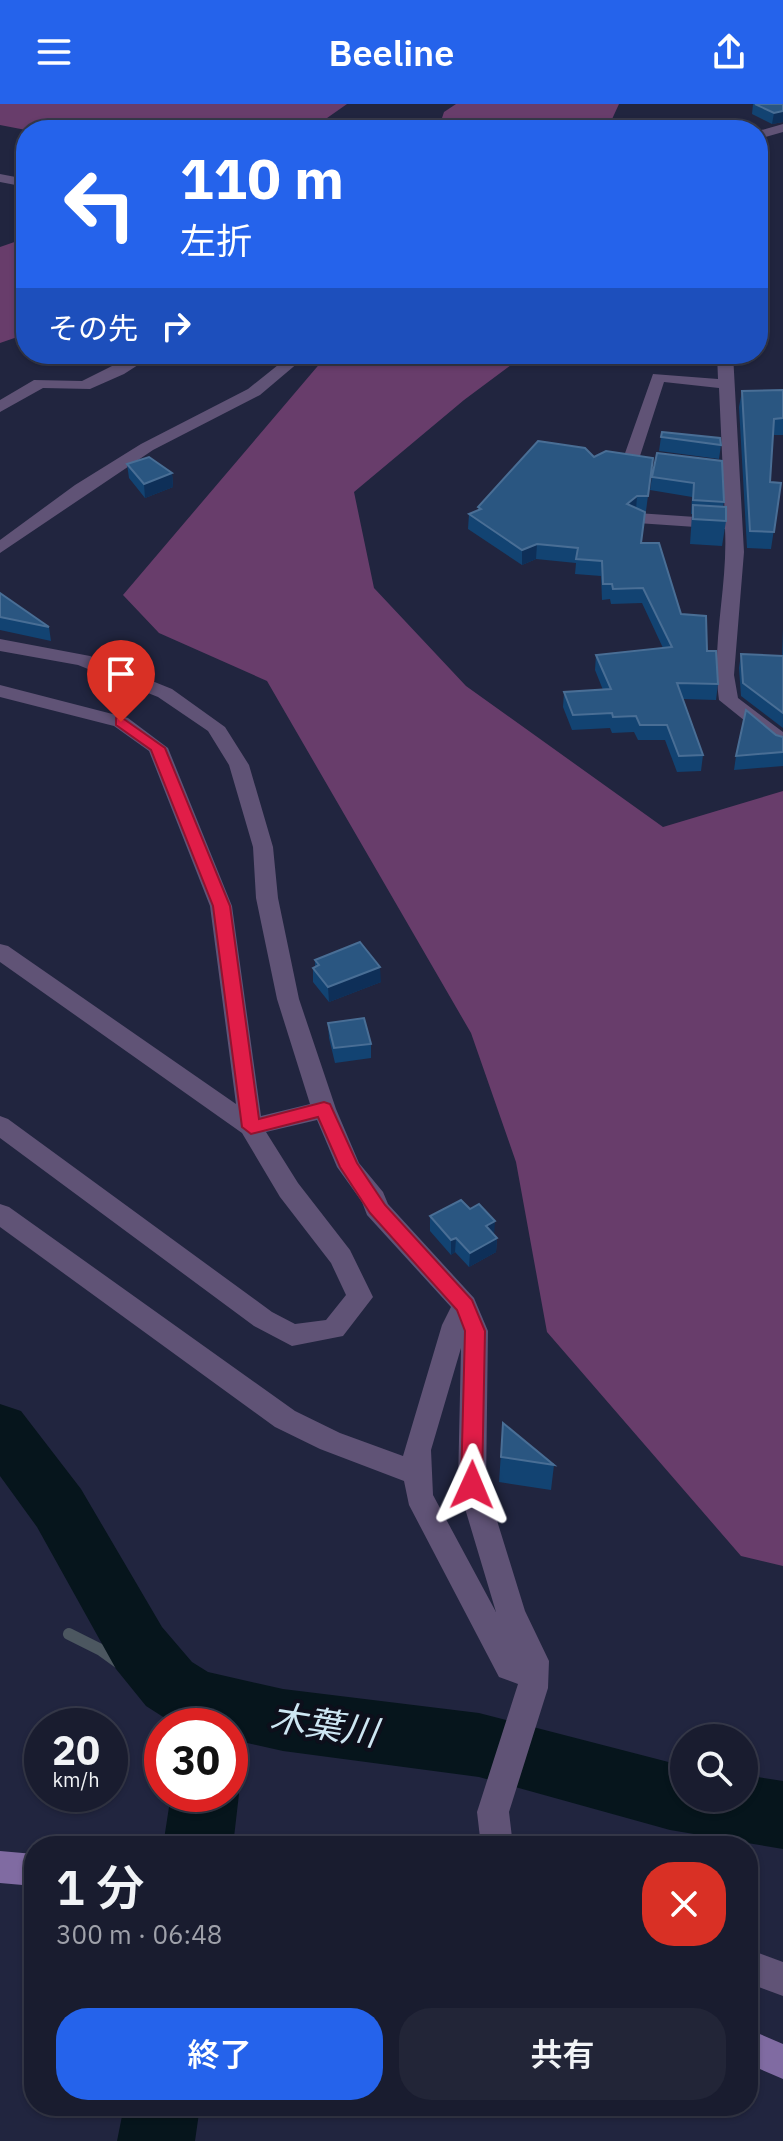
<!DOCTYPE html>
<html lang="ja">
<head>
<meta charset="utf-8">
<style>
	:root { --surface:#191c2f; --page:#222537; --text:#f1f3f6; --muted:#9fa1aa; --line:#373a4b; --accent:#2563eb }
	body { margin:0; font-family:"IBM Plex Sans","Noto Sans JP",sans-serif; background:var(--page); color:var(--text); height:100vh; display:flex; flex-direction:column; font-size:30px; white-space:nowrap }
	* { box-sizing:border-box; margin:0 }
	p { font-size:26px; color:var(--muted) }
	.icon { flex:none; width:44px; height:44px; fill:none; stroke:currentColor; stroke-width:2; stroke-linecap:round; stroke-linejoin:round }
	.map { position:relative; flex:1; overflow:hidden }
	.drawer { position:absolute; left:24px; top:1732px; width:734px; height:280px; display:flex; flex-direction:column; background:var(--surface); border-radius:32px; box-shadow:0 2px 6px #0004,0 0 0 2px var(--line) }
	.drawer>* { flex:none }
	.top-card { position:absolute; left:16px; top:16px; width:752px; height:244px; border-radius:32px; box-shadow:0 2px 6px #0004,0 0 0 2px var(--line); background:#2563eb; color:#fff; overflow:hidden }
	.tools { position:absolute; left:670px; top:1620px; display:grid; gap:16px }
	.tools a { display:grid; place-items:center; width:88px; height:88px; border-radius:50%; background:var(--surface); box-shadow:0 2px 6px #0004,0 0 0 2px var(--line); font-size:40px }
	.speed { position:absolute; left:24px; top:1604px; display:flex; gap:16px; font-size:40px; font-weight:700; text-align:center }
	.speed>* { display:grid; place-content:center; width:104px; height:104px; border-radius:50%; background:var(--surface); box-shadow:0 2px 6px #0004,0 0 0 2px var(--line); line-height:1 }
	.speed small { font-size:20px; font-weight:400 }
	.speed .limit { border:12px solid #d22; background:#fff; color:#111 }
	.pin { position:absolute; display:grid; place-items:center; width:68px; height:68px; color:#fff; margin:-82px -34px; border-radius:50% 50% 50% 0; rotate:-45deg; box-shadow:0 0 8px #0007 }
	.pin .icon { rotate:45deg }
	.me { position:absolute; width:88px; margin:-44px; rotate:1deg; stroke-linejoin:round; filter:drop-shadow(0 0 6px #0008) }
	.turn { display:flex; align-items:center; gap:28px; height:168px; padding:0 32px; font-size:36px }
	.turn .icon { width:104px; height:104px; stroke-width:2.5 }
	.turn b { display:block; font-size:56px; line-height:68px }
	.then { display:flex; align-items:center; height:76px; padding:0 32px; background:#0003; gap:16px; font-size:30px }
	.round { display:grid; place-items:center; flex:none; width:84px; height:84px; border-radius:32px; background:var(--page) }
	.head { display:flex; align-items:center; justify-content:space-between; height:136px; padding:0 32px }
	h1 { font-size:48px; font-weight:600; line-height:60px }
	.primary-button { display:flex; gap:16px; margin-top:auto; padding:16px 32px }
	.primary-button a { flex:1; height:92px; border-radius:32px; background:var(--accent); color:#fff; font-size:32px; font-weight:600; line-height:92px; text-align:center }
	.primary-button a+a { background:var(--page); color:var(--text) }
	header { display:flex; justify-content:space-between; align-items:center; height:104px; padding:0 32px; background:var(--accent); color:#fff; font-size:36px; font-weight:600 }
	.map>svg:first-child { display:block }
</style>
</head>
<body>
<header><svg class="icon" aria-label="menu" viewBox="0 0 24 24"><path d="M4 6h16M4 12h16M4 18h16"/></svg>Beeline<svg class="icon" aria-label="share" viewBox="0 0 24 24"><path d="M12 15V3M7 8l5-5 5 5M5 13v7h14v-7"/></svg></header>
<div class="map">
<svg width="783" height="2037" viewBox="0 0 783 2037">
	<rect width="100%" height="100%" fill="#21253f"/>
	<path fill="#683d6b" d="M0 0H347L310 26H26L0 21Z
		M456 0H619L607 26H438L444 8Z
		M26 134V230L0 239V143Z
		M328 250H526L464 296 354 388 374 484 466 582 663 723 783 687V1462L741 1452 547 1228 516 1058 471 929 267 577 159 529 123 491Z"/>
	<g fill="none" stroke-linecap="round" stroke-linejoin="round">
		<path stroke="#4c5760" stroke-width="12" d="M69 1530 101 1546 137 1572 194 1596"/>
		<path fill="#06151c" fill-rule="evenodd" d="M0 1300 21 1307 81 1385 162 1523 192 1558 208 1568 283 1585 479 1609 684 1662V1694H744V1671L783 1677V1745L670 1726 479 1673 283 1647 230 1635V1622H182L171 1618 146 1602 116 1565 37 1423 0 1372Z
			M230 1668 239 1690 233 1742H163L171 1690H230Z
			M124 2002H200L195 2037H117Z"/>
		<path fill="#605376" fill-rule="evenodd" d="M783 20V28L758 35V27Z
			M0 70 26 75V83L0 78Z
			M136 250H155L124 270 90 285 43 284 0 308V296L34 276 82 277Z
			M283 250H299V258L260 291 153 346 0 449V436L75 381 141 340 248 285 283 257Z
			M717 250H733L744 448 734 571 738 594 783 628V644L776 642 719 596C711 539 728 482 725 425L637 419 628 414 637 409 725 415 719 284 664 278 640 352 632 357 624 352 653 270 718 275Z
			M0 535 90 552 172 585 225 623 249 661 273 743 278 794 299 895 336 1005 359 1059 383 1088 388 1100 474 1194 488 1227 486 1381 525 1507 549 1557 548 1584 509 1708 513 1742H481L477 1708 518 1580 499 1573 409 1401 404 1377 320 1345 275 1323 0 1123V1100L9 1103 295 1307 340 1329 403 1352 442 1221 451 1203 367 1111 362 1098 337 1063 317 1016 266 1028 298 1079 350 1146 373 1193 343 1232 292 1242 254 1222 0 1034V1012L8 1015 272 1208 295 1220 326 1216 346 1191 331 1159 280 1093 242 1029 0 858V840L8 842 236 1000 210 802 149 647 114 622 0 593V581L128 614 168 644 232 802 261 1012 310 1000 277 895 256 794 253 743 229 661 208 627 158 593 78 561 0 547ZM461 1244 458 1381 496 1508 433 1391 431 1346Z
			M748 1845 783 1858V1892L748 1879Z"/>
		<path fill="#806ba2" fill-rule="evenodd" d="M0 1747 34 1750V1782L0 1779Z
			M748 1925 783 1940V1975L748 1960Z"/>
	</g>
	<path fill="#124372" d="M753 0H783V18L772 20 752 10Z
		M91 250H129L109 260Z
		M783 286V331H773L770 378 781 379 771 445 747 444 739 303 742 287Z
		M661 333 721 341 719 355 659 347Z
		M657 349 724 398 723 403 726 417 722 442 690 440 692 410H691L692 393 650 386 652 373Z
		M594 353 653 354 646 407H642L641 439 681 510 707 547 718 580 716 596 682 595 703 651 701 667 677 668 665 636H638L634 628 612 629 610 624 572 626 563 603 564 588 603 586 595 566 596 551 663 544 642 499 611 500 610 495 602 496 601 472 575 470 576 459 536 455 522 461 468 425 469 410 478 406V403Z
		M127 360 172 369 173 383 145 394 129 374Z
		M0 489 49 523 51 537 0 526Z
		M783 525V624L741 592 739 564 741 550 782 552Z
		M776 631 783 633V662L734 666 736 652Z
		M315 856 381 878 329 898 313 878V864L315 863Z
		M328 919 371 940V954L335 959 329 934Z
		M430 1112 494 1130 497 1134 496 1148 469 1163 455 1148 451 1151 430 1127Z
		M503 1319 554 1361 551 1386 499 1378Z"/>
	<path fill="#0e2f58" d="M783 7V18L772 20 774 9Z
		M108 250H129L109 260Z
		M172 369 173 383 145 394 144 380Z
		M637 392 636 406 627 400Z
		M537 440 536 455 522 461V446Z
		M380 863 381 878 329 898 328 883Z
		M495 1117 494 1132 486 1122Z
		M456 1134 455 1148 451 1151V1136Z
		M497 1134 496 1148 469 1163 470 1149Z"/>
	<path fill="#2a5681" stroke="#496e95" stroke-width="2" d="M755 0H783V7L774 9Z
		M783 286V314L774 315 770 378 781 379 774 428 750 427 742 287Z
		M662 328 720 334 721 341 661 333Z
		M538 337 585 344 594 353 606 347 653 354 648 392H637L627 400 645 408 641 439H659L681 510 706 512 707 547H716L718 580 677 579 703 651 679 652 667 621H640L636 612 613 613 612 609 573 611 564 588 611 585 596 551 672 543 643 484 613 485 612 480H603L602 457 576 455 578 444 537 440 522 446 469 410 481 405 478 403Z
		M657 349 722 357 724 398 693 396 694 379 652 373Z
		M149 353 172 369 144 380 127 360Z
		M693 401 726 403V417L693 415Z
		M0 489 49 523 0 513Z
		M741 550 783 552V609L743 579Z
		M746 606 776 631 783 633V648L736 652Z
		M360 838 380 863 328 883 313 864 319 861 315 856Z
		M364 914 371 940 334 944 328 919Z
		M461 1096 470 1105 479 1100 495 1117 486 1122 497 1134 470 1149 456 1134 451 1136 430 1112Z
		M503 1319 554 1361 501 1353Z"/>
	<path fill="#e11d48" stroke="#92132f" stroke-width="2" d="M121 613 165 644 230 802 259 1015 324 998 330 1000 357 1059 385 1101 472 1196 485 1227 482 1381 479 1387 472 1390 464 1387 461 1381 465 1227 457 1206 370 1109 340 1063 318 1013 251 1030 242 1023 213 802 151 646 116 621V614Z"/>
	<g text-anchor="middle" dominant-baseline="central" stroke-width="8" stroke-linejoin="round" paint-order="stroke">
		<g font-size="36" font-style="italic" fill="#cde6f2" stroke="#0d0f1b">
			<text transform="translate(324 1620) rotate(9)">木葉川</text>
		</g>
	</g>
</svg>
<div class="tools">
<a><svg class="icon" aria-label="search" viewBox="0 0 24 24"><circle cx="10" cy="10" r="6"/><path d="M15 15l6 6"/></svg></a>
</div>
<div class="speed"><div>20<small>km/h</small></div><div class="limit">30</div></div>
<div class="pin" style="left:121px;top:618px;background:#d93025"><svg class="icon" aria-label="arrive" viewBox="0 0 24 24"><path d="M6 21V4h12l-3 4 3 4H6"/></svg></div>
<svg class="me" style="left:472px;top:1381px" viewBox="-20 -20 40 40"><path d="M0-17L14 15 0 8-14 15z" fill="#e11d48" stroke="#fff" stroke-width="4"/></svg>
<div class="top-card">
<div class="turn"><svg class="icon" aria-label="left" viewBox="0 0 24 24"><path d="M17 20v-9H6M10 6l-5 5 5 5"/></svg><div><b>110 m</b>左折</div></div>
<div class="then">その先<svg class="icon" aria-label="right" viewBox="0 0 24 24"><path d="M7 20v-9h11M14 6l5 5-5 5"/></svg></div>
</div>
<section class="drawer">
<div class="head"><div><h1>1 分</h1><p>300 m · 06:48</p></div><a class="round" style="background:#d93025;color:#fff"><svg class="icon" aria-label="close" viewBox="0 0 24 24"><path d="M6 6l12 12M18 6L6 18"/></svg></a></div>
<div class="primary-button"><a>終了</a><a>共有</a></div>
</section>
</div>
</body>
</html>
